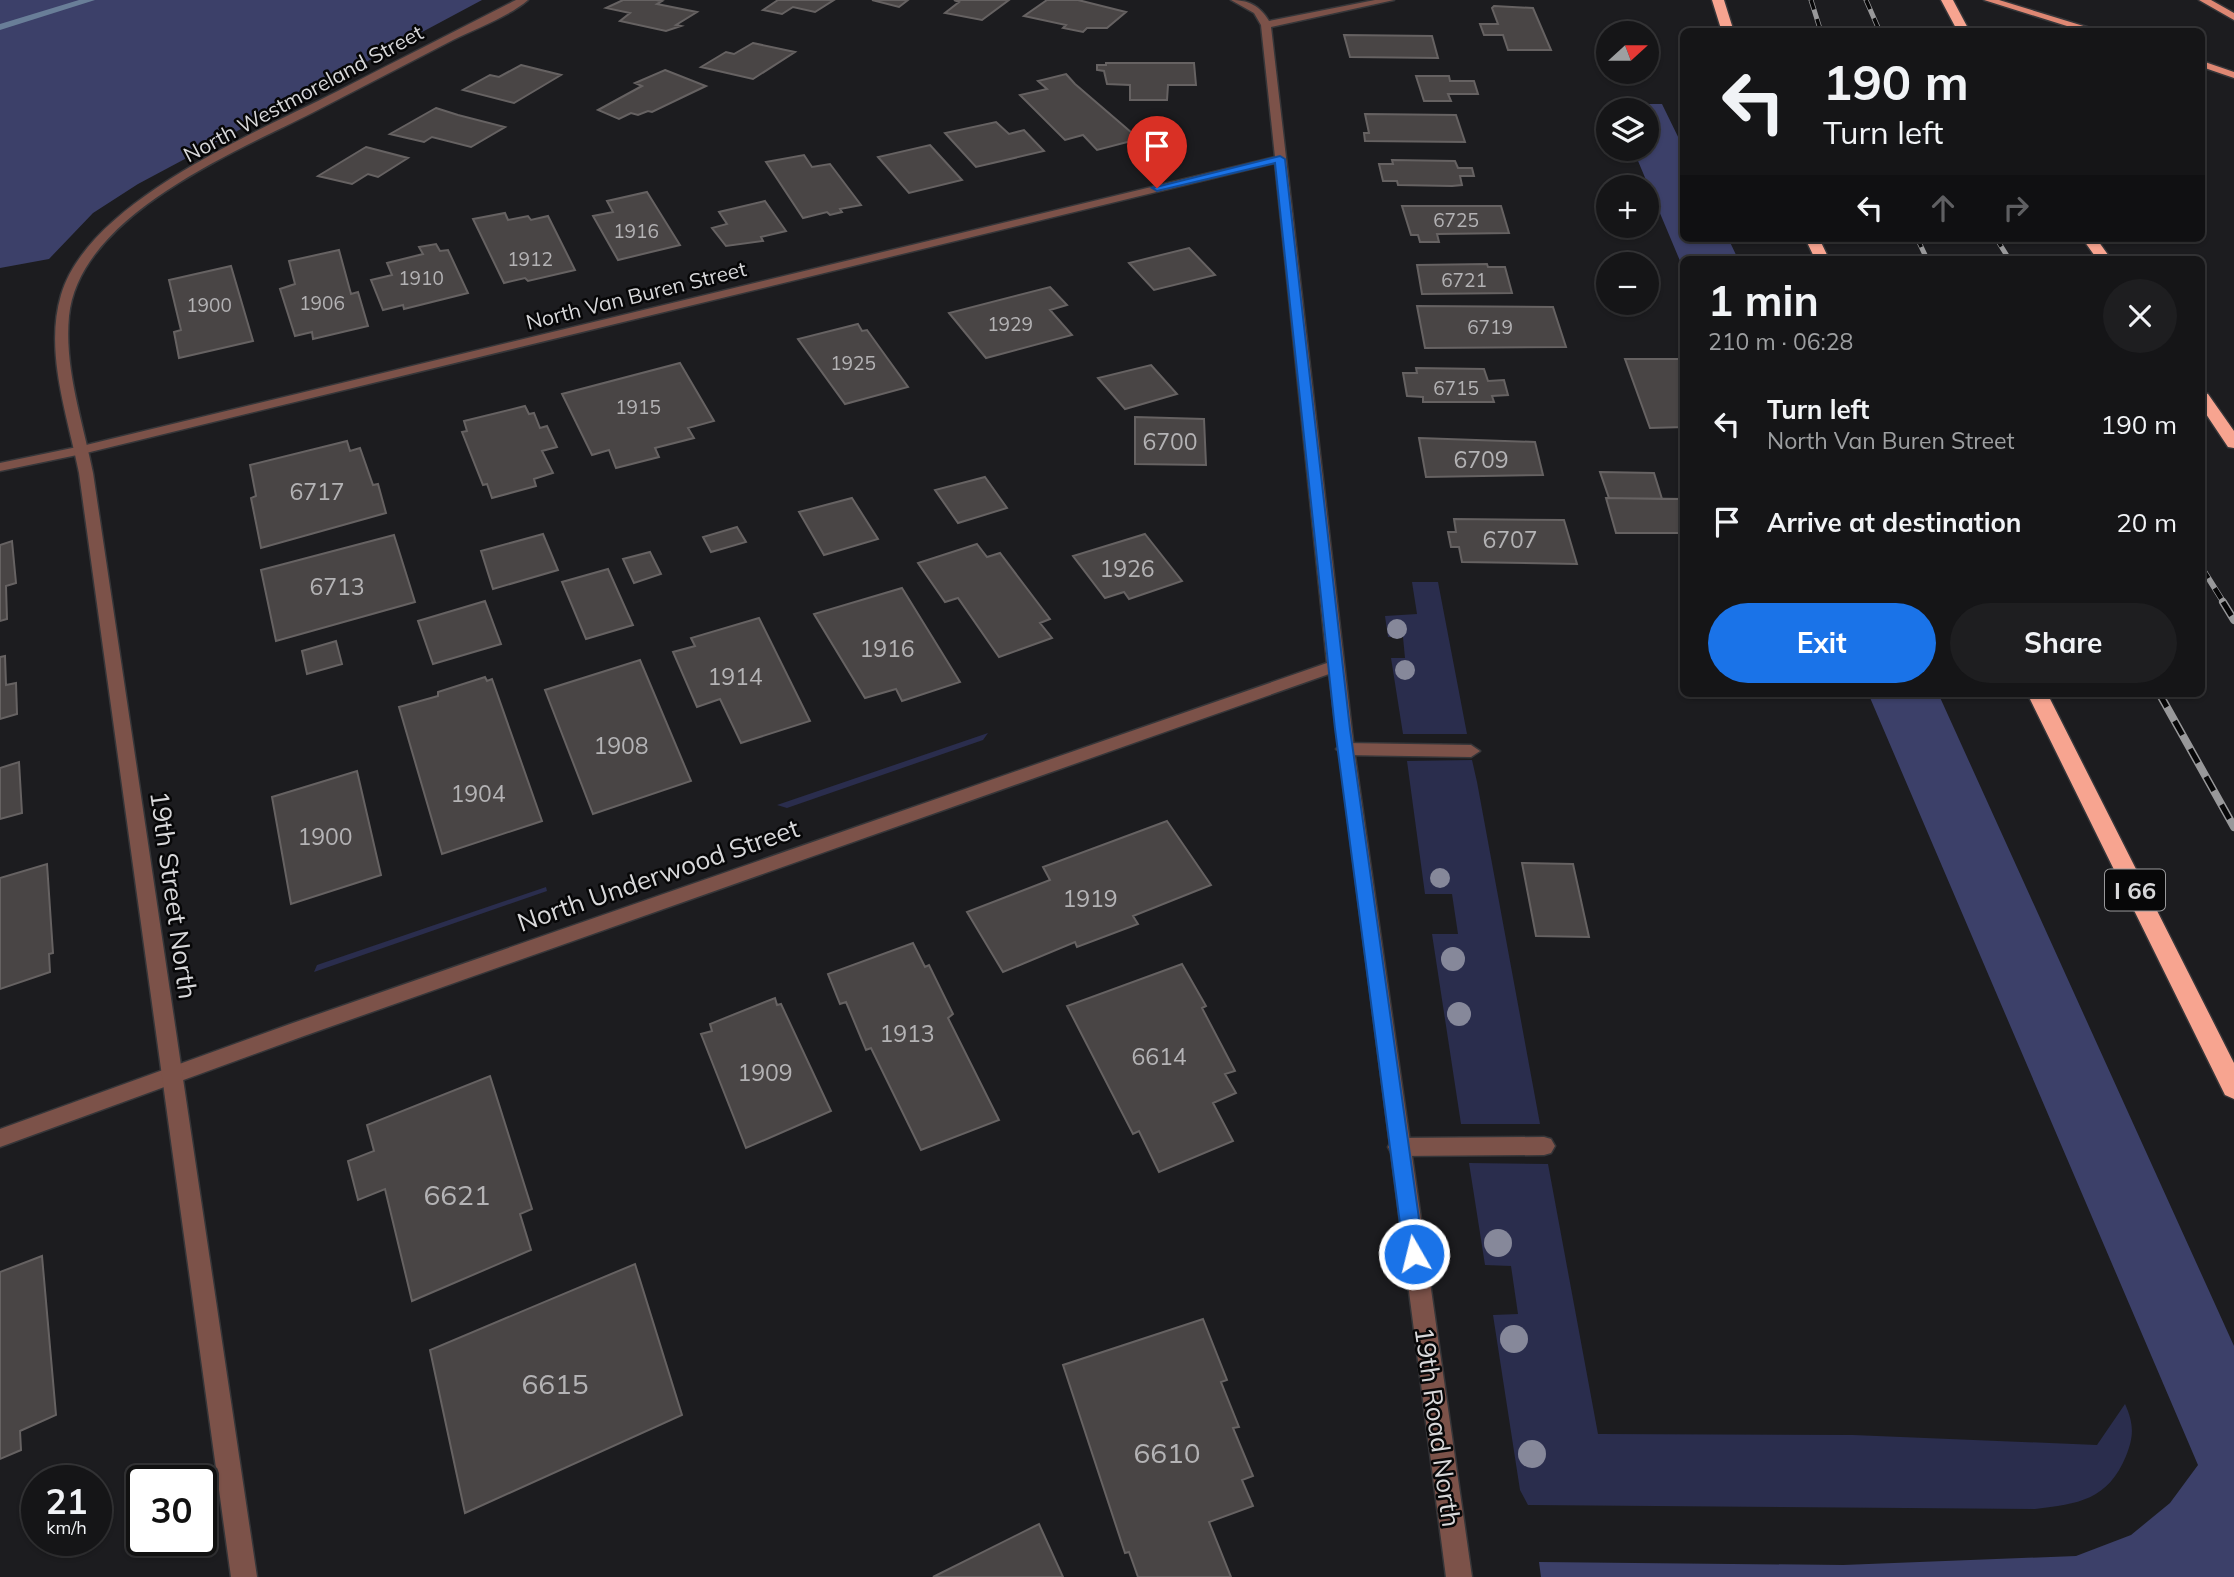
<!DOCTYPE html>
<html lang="en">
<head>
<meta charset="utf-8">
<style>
	:root { --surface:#151517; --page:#1e1e20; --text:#f1f3f6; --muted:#9d9fa1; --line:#343436; --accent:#1a73e8 }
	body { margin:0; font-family:Mulish,sans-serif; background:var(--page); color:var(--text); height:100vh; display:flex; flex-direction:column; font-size:26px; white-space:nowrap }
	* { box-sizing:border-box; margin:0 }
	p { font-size:23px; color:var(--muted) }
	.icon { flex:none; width:38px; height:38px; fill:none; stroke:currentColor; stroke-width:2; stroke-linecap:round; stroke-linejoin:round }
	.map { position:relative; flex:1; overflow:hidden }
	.details { position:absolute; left:1680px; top:256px; width:525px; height:441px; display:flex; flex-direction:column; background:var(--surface); border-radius:10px; box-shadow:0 2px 5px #0004,0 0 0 2px var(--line) }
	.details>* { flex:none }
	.hud { position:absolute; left:1680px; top:28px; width:525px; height:214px; border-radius:10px; box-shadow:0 2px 5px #0004,0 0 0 2px var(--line); background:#151517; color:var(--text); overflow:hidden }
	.needle { width:46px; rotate:69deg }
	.tools { position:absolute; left:1596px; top:21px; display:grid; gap:14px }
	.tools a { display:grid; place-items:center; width:63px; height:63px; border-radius:50%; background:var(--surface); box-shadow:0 2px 5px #0004,0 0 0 2px var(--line); font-size:35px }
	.speed { position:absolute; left:21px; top:1465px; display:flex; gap:14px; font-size:35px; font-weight:700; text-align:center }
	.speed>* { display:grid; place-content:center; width:91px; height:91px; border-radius:50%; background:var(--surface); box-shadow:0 2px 5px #0004,0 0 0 2px var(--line); line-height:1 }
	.speed small { font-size:18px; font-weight:400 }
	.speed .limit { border:4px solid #111; border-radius:10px; background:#fff; color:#111 }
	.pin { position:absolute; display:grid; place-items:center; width:60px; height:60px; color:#fff; margin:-72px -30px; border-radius:50% 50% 50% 0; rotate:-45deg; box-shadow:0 0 7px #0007 }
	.pin .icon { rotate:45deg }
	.me { position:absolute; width:77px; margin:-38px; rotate:352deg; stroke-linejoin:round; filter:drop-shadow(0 0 5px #0008) }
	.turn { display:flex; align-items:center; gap:24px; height:147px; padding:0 28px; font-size:32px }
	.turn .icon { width:91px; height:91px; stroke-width:2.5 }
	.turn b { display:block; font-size:49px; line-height:60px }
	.lanes { display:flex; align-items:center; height:66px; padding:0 28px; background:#0003; justify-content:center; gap:35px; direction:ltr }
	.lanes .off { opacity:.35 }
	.round { display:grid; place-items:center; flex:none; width:74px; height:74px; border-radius:37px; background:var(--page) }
	.head { display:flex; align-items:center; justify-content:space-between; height:119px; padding:0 28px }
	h1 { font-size:42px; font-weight:700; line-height:52px }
	.cta { display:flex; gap:14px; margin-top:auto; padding:14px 28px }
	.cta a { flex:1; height:80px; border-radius:42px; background:var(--accent); color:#fff; font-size:28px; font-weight:700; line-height:80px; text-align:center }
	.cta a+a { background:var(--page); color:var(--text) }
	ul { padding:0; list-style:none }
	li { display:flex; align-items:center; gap:21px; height:98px; padding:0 28px }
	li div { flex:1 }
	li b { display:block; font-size:26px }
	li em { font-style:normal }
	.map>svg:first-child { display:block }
</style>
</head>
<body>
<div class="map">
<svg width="2234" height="1577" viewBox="0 0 2234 1577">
	<rect width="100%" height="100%" fill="#1c1c1f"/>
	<path fill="#2a2d4d" d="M1412 582H1438L1467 734H1403L1391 658H1405L1403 637H1388L1385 616 1417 614Z
		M988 733 983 740 787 808 777 805Z
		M1472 760 1477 782 1540 1124H1461L1432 934H1458L1452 894H1425L1407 761Z
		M546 887 547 891 314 972 317 965Z
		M1469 1163 1548 1164 1598 1434 1853 1435 2097 1445 2125 1404C2134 1424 2134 1436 2126 1456 2108 1500 2078 1504 2035 1509L1528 1505 1520 1490 1493 1315 1518 1314 1511 1266 1485 1265Z"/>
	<path fill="#3c4069" d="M0 0H482L138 184 93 213 49 259 0 268Z
		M1616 104H1662L1683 147 1684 238H1728L1738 259H1684L1683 268 1633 149H1647V110H1618Z
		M1868 693H1938L2234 1346V1577H1541L1539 1562 1843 1565 2076 1556 2131 1535 2170 1503 2198 1465Z"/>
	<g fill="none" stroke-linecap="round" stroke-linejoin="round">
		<path fill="#697e98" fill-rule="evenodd" d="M79 0H95L0 30V24Z"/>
	</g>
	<path fill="#494545" stroke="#666262" stroke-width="2" d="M623 0H656L662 1 657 4 697 12 676 25 681 26 666 31 620 21 630 13 606 8Z
		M778 0H834L815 12 793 7 782 14 763 10Z
		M872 0H908L899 7Z
		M954 0H1009L982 20 945 13 959 2Z
		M1047 0H1078L1126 12 1107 28H1087L1083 32 1063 28 1066 25 1024 16Z
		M1494 6 1533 8 1551 50H1508L1503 35H1484L1480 24H1498L1492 8Z
		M1344 35 1432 36 1438 58 1350 57Z
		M753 43 795 52 753 79 701 67 726 52 734 54Z
		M1106 63H1194L1196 85H1168L1167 100H1130V85L1107 84 1104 71 1097 70V65H1106Z
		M521 65 561 75 514 103 463 90 490 75 499 77Z
		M665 70 706 86 652 112 648 111 638 115 631 113 619 119 598 110 642 86 635 83Z
		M1066 74 1075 84 1139 139 1097 150 1083 135 1065 140 1020 95 1047 89 1038 81Z
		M1416 76H1449L1450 81H1474L1478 94H1448L1451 101H1424Z
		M436 108 458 115 505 127 471 147 432 137 424 142 390 134Z
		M1365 114 1456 115 1465 142 1365 141 1364 133H1369Z
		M996 122 1009 134 1024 130 1044 151 976 167 945 133Z
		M930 145 962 180 909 193 878 157Z
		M366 147 408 158 378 177 368 174 352 184 318 176Z
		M804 155 812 167 830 164 861 205 840 209 842 212 830 215 827 212 803 218 766 162Z
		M1392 160 1455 161 1458 168H1472L1474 176H1460L1462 185 1452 186 1398 185 1397 181H1383L1379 164H1393Z
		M647 192 680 245 618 260 593 216 613 212 607 201Z
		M765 201 786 231 761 237 763 241 726 246 712 228 727 224 719 212Z
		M1402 206H1501L1509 233 1437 234 1439 242H1420L1418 235H1411Z
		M505 213 508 220 528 216 531 220 548 216 575 270 528 281 525 278 504 283 473 219Z
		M436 244 440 251 448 250 468 293 404 309 403 305 383 310 371 280 392 275 387 263 423 254 419 247Z
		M1189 248 1215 275 1154 290 1129 263Z
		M339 250 351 294 358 292 368 326 313 339 312 332 295 336 280 289 295 284 289 261Z
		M1487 264 1488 267H1505L1512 293 1422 294 1417 265Z
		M231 266 253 341 179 358 174 332 181 330 169 280Z
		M1050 287 1067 305 1050 310 1072 335 986 358 949 313Z
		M1417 306 1553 307 1566 347 1425 348Z
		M858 324 862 331 867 330 908 387 845 404 798 339Z
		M1625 359H1684V427L1650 428Z
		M680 363 714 421 688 428 694 438 655 448 659 457 616 468 609 450 592 455 562 394Z
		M1151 365 1177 394 1125 409 1098 378Z
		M1416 368 1484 369 1488 381 1504 380 1508 395 1492 396 1494 402H1423V397L1407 396 1403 373H1417Z
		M525 406 529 414 534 413 540 428 547 426 557 447 542 451 553 473 534 479 536 486 492 498 487 484 483 485 462 432 467 431 464 421Z
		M1135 417 1204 419 1206 465 1135 464Z
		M1419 438 1535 442 1543 475 1426 477Z
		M347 441 350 451 360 448 373 485 378 484 386 513 261 548 251 498 256 496 250 465Z
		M1600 472 1654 473 1662 499 1609 498Z
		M985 477 1007 508 958 523 935 490Z
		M852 498 878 539 824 555 799 512Z
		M1606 498 1684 499V533H1616Z
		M1454 519 1564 520 1577 564 1462 562 1459 547H1451L1448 532H1456Z
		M737 527 746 542 711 552 703 537Z
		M543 534 558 570 493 589 481 551Z
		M1145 534 1182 581 1129 599 1124 592 1105 598 1073 556Z
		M394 535 415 602 276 641 261 570Z
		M12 541 16 583 6 586 7 619 0 621V545Z
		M977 544 987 557 1000 553 1050 619 1040 623 1052 638 999 657 958 598 945 602 918 563Z
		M650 552 661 574 634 583 623 559Z
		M608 569 633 625 586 639 562 582Z
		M902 588 960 682 902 701 896 689 865 698 814 614Z
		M485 601 501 644 433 664 418 621Z
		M759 618 810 721 741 743 720 699 697 707 673 652 695 646 691 638Z
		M336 641 342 664 307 674 302 651Z
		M5 656 6 685 16 683 17 714 0 719V657Z
		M640 660 691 781 593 814 545 690Z
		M485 677 487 681 492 679 542 821 442 854 399 707 438 696V692Z
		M19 762 22 813 0 819V768Z
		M357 771 381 875 291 904 272 797Z
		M1167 821 1211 885 1133 916 1138 924 1077 947 1075 942 1003 972 967 912 1050 880 1043 867Z
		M1522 863 1573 864 1589 937 1536 936Z
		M47 864 53 953 49 954 50 972 0 989V878Z
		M913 943 925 967 929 965 953 1014 948 1018 999 1120 921 1150 871 1048 866 1050 846 1002 840 1004 828 974Z
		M1182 964 1206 1006 1202 1008 1235 1071 1225 1074 1236 1093 1213 1103 1233 1141 1159 1172 1139 1131 1133 1134 1067 1006Z
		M775 998 777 1005 781 1004 831 1111 746 1148 701 1034 712 1031 710 1024Z
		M490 1076 532 1209 520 1214 531 1250 412 1301 385 1189 358 1200 348 1161 374 1151 367 1125Z
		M42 1256 56 1415 20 1431 21 1450 0 1459V1272Z
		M635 1264 682 1415 465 1513 430 1350Z
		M1203 1319 1227 1380 1221 1382 1239 1427 1233 1428 1253 1476 1242 1480 1253 1506 1209 1522 1231 1577H1138L1129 1552 1125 1553 1063 1365Z
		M1039 1524 1063 1577H933Z"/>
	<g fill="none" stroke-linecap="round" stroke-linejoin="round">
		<defs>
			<path id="service" d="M1345 743 1471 745 1480 751 1471 757 1345 755 1336 749Z
				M1544 1137 1551 1139 1555 1146 1551 1153 1544 1155 1399 1156 1392 1154 1388 1147 1392 1140 1399 1138Z"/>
			<path id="minor" d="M1231 0C1249 0 1260 6 1269 21L1375 0H1394L1271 27 1354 749 1472 1577H1446L1329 674 304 1036 0 1147V1129L290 1024 1327 663 1275 163 82 454 0 471V463L82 446 1275 157 1261 25 1254 13Z"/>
			<path id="tertiary" d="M516 0H528C508 17 477 28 453 40 406 64 359 89 312 113 233 153 79 216 69 316 64 369 83 422 93 473L257 1577H231L79 473C68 417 44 352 61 295 88 202 255 133 336 92 396 61 456 31 516 0Z"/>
			<path id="primary" d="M1984 0H1999L2103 32H2086Z
				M2199 0H2211L2234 13V20Z
				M2202 61 2234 72V78L2202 67Z"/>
			<path id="motorway" d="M1712 0H1724L1734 32H1722Z
				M1941 0H1953L1970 32H1958Z
				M1805 238H1819L1829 259H1815Z
				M2082 238H2096L2111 259H2097Z
				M2202 392 2208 394 2234 431V448L2228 447 2202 408Z
				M2027 693H2047L2234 1063V1099L2225 1095Z"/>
		</defs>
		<use href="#service" stroke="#363639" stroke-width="3"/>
		<use href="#minor" stroke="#363639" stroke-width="3"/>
		<use href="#tertiary" stroke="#363639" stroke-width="3"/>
		<use href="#primary" stroke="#363639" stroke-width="3"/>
		<use href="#motorway" stroke="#363639" stroke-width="3"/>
		<use href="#service" fill="#7c5249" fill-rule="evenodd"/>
		<use href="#minor" fill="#7c5249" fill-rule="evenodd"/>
		<use href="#tertiary" fill="#7c5249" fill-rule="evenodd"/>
		<use href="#primary" fill="#de8773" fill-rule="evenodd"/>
		<use href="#motorway" fill="#f7a490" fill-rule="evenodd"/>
		<defs>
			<path id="rail-far2" d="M1811 0 1821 32
				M1866 0 1880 32
				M1917 238 1927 259
				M1996 238 2009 259"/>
			<path id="rail-far1" d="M2202 568 2224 603"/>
			<path id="rail" d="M2223 602 2234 620
				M2159 693 2234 827"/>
		</defs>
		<use href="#rail-far2" stroke="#98989a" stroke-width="5"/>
		<use href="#rail-far1" stroke="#98989a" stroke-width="6"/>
		<use href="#rail" stroke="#98989a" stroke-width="8"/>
		<use href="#rail-far2" stroke="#070708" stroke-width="3.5" stroke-dasharray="10" stroke-linecap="butt"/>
		<use href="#rail-far1" stroke="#070708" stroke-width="4.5" stroke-dasharray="12" stroke-linecap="butt"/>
		<use href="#rail" stroke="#070708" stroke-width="5" stroke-dasharray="16" stroke-linecap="butt"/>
	</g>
	<g fill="#86889a">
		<circle cx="1397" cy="629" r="10"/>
		<circle cx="1405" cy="670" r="10"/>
		<circle cx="1440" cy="878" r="10"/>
		<circle cx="1453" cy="959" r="12"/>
		<circle cx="1459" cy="1014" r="12"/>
		<circle cx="1498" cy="1243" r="14"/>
		<circle cx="1514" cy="1339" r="14"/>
		<circle cx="1532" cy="1454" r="14"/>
	</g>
	<path fill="#1a73e8" stroke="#114b97" stroke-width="2" d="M1280 156 1285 159 1350 729 1424 1254 1421 1260 1414 1263 1407 1260 1404 1254 1335 729 1275 163 1157 191 1152 188Z"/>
	<g text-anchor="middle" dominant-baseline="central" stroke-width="5" stroke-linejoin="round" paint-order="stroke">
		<g font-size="19" fill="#b4b3b5">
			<text x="1456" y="220">6725</text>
			<text x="636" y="231">1916</text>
			<text x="530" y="259">1912</text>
			<text x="421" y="278">1910</text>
			<text x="1464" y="280">6721</text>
			<text x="322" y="303">1906</text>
			<text x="209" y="305">1900</text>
			<text x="1010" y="324">1929</text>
			<text x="1490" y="327">6719</text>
			<text x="853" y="363">1925</text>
			<text x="1456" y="388">6715</text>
			<text x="638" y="407">1915</text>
		</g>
		<g font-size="21" fill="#d8d8da" stroke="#070708">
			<text transform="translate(303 93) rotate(-28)">North Westmoreland Street</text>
			<text transform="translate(636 295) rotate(-14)">North Van Buren Street</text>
		</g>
		<g font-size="23" fill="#b4b3b5">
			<text x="1170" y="441">6700</text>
			<text x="1481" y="459">6709</text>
			<text x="317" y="491">6717</text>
			<text x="1510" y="539">6707</text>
			<text x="1127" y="568">1926</text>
			<text x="337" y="586">6713</text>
			<text x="887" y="648">1916</text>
			<text x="735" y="676">1914</text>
			<text x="621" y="745">1908</text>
			<text x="478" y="793">1904</text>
			<text x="325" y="836">1900</text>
			<text x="1090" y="898">1919</text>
			<text x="907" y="1033">1913</text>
			<text x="1159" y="1056">6614</text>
			<text x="765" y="1072">1909</text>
		</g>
		<rect fill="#070708" stroke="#99999b" stroke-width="2" x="2105" y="869.5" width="60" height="41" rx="5"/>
		<g font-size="24" font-weight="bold" fill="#d8d8da">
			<text x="2135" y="890">I 66</text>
		</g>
		<g font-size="26" fill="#d8d8da" stroke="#070708">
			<text transform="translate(658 875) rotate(-19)">North Underwood Street</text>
			<text transform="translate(174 895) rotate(82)">19th Street North</text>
			<text transform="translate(1438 1427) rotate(82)">19th Road North</text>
		</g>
		<g font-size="28" fill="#b4b3b5">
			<text x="457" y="1194">6621</text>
			<text x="555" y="1383">6615</text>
			<text x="1167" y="1452">6610</text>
		</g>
	</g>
</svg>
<div class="tools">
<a><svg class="needle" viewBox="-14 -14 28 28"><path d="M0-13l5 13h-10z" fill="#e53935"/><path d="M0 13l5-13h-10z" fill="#9d9fa1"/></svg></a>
<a><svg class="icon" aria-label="layers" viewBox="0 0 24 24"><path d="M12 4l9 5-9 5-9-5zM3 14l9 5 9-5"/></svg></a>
<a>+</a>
<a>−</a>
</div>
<div class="speed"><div>21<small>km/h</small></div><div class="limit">30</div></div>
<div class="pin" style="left:1157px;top:188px;background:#d93025"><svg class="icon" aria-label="arrive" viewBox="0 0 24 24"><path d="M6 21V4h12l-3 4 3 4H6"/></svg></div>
<svg class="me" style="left:1414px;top:1254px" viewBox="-20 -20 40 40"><circle r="17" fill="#1a73e8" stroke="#fff" stroke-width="3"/><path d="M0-11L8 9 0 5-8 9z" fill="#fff"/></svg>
<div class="hud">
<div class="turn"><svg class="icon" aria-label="left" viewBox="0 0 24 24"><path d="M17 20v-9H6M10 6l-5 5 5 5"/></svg><div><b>190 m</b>Turn left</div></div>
<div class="lanes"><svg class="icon" aria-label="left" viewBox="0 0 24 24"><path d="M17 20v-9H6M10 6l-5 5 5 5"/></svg><svg class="icon off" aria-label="ahead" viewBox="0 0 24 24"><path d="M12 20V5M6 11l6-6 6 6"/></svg><svg class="icon off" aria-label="right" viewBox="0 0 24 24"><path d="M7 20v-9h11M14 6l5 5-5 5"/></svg></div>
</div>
<section class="details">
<div class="head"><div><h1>1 min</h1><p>210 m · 06:28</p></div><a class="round"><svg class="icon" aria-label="close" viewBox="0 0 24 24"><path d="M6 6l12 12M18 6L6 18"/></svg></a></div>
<ul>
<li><svg class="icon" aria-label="left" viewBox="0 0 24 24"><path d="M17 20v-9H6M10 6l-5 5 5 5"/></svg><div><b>Turn left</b><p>North Van Buren Street</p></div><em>190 m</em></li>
<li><svg class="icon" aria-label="arrive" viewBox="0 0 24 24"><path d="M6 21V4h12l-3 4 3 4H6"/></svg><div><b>Arrive at destination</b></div><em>20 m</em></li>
</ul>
<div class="cta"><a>Exit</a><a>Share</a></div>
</section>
</div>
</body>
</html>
